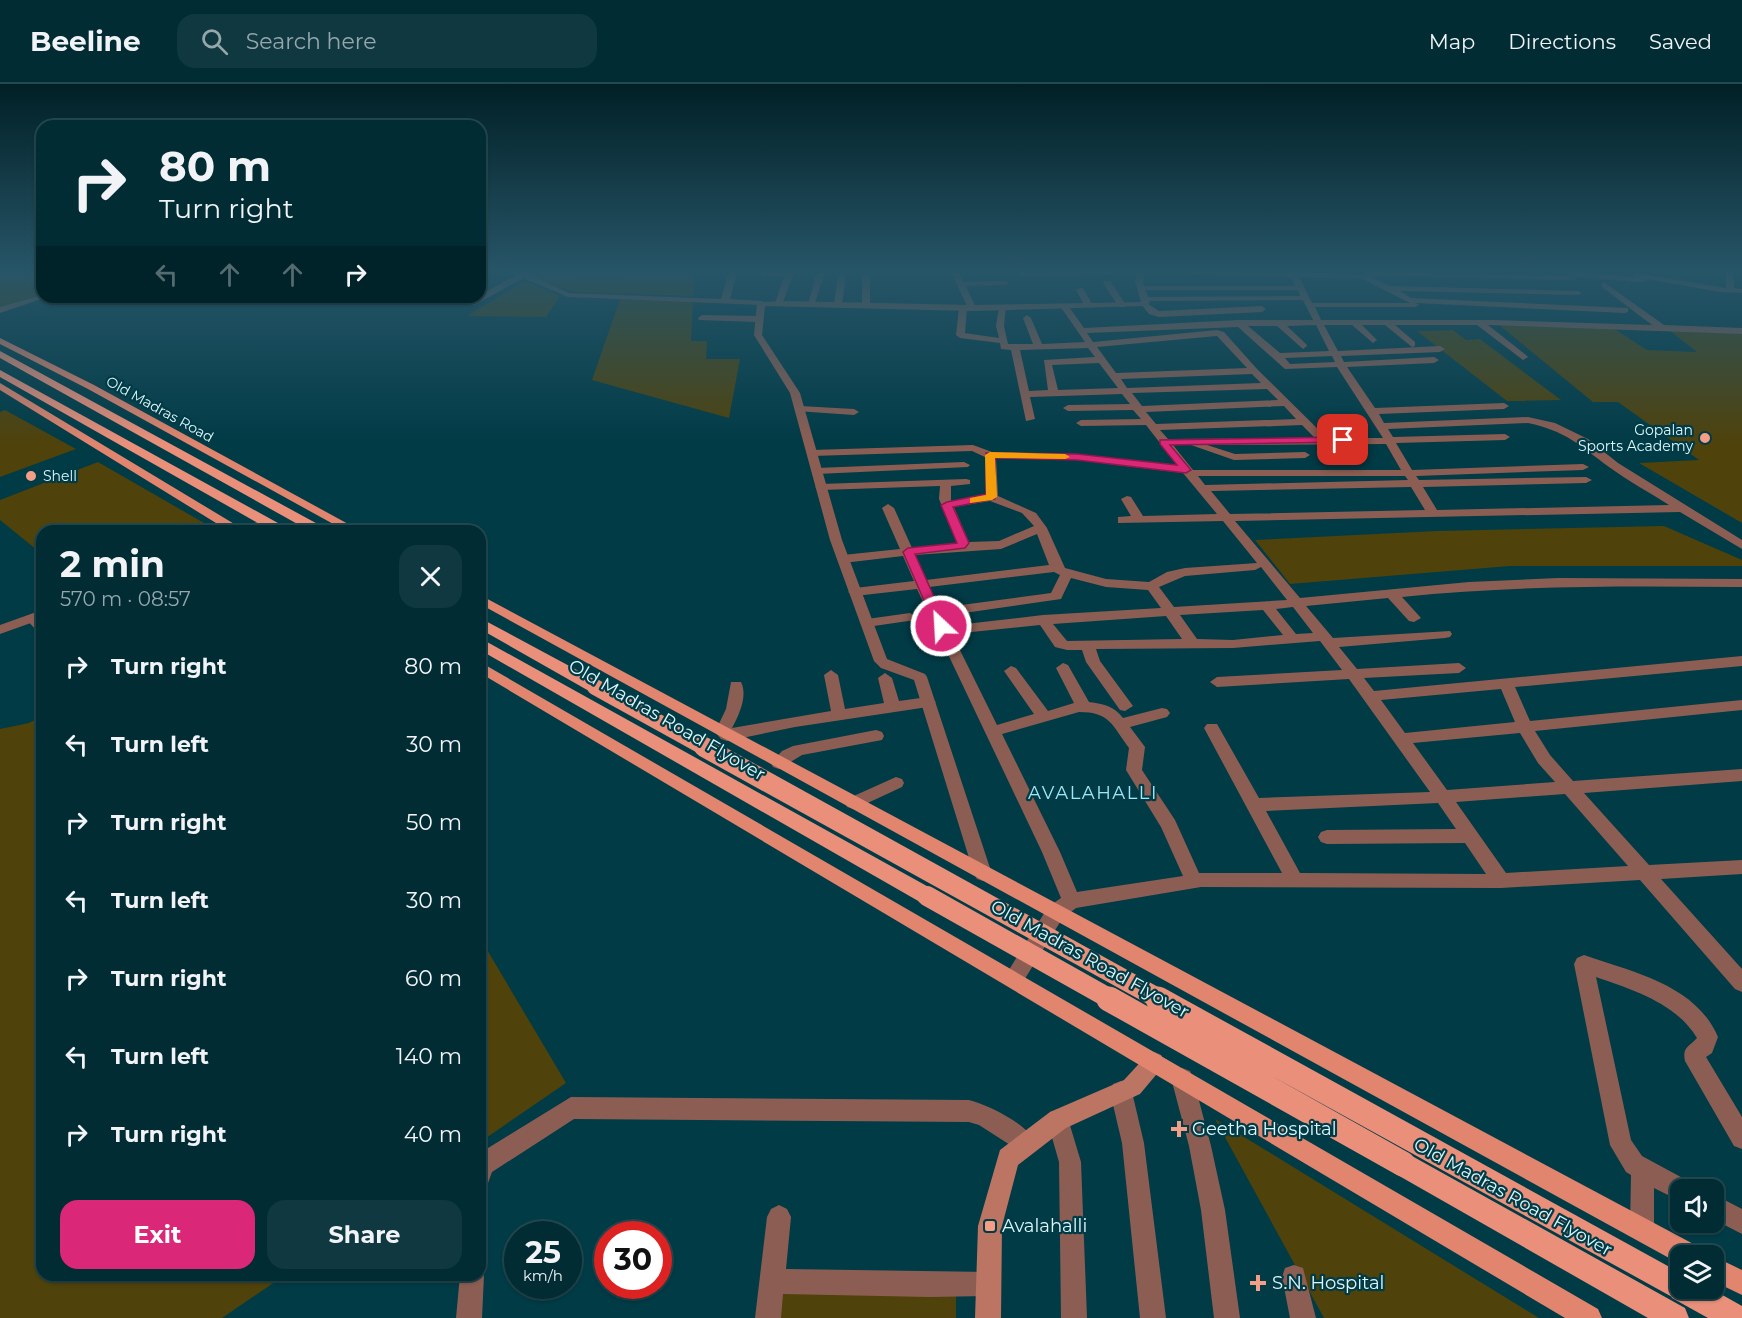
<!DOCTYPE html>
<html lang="en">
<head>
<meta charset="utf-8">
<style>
	:root { --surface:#012c34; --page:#0f3840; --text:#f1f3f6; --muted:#96a7ac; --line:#23484f; --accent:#db2777 }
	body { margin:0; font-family:Montserrat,sans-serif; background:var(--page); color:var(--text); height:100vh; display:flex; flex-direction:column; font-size:22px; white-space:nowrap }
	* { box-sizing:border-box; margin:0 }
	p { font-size:20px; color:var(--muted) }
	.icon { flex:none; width:33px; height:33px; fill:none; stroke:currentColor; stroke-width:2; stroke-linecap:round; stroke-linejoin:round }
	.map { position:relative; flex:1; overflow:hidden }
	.sheet { position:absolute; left:36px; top:441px; width:450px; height:756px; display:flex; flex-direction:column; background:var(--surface); border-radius:18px; box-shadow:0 2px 4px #0004,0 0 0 2px var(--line) }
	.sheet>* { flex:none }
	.top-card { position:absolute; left:36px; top:36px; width:450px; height:183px; border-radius:18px; box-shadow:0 2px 4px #0004,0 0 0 2px var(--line); background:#012c34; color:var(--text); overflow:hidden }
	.controls { position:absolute; left:1670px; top:1095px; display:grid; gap:12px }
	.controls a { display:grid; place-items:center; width:54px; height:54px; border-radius:12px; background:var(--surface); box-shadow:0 2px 4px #0004,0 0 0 2px var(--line); font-size:30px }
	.speed { position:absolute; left:504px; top:1137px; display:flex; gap:12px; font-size:30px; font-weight:700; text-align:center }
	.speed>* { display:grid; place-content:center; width:78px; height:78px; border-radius:50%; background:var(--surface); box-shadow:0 2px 4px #0004,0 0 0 2px var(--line); line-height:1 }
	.speed small { font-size:15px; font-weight:400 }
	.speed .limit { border:9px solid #d22; background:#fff; color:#111 }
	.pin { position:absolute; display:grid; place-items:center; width:51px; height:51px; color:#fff; margin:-26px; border-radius:12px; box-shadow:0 3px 9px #0006 }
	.me { position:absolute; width:66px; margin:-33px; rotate:335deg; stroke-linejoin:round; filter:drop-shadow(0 0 4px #0008) }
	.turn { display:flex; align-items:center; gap:21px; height:126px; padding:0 24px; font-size:27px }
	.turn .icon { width:78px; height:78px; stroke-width:2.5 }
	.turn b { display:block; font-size:42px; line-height:51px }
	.lanes { display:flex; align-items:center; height:57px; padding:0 24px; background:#0003; justify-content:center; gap:30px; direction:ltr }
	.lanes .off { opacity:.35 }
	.round { display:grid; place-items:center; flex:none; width:63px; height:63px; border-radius:18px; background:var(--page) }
	.head { display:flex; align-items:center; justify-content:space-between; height:102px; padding:0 24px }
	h1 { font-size:36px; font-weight:700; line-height:45px }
	.cta { display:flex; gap:12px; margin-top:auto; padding:12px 24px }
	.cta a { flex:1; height:69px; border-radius:18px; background:var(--accent); color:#fff; font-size:24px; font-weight:700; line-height:69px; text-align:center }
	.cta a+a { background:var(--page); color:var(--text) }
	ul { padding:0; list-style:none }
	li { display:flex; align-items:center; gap:18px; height:78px; padding:0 24px }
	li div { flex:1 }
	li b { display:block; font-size:22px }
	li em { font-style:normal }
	header { display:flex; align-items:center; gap:36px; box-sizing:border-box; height:84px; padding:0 30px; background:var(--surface); border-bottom:2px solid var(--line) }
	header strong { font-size:28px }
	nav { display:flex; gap:33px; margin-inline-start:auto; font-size:21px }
	.search { width:420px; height:54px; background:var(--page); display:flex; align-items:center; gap:15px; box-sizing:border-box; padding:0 21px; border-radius:18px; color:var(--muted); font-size:22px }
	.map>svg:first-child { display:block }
</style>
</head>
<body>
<header>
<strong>Beeline</strong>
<div class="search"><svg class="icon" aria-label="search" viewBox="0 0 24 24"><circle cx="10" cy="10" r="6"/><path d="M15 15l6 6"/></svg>Search here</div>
<nav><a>Map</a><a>Directions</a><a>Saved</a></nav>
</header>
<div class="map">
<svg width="1742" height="1234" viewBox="0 0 1742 1234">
	<rect width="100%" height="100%" fill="#013b46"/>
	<path fill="#4f420b" d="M0 188H42V211L0 223Z
		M523 188H694L693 212 575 208 558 203Z
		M525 197 560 212 546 233 467 232Z
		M620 215 693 217 691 257H707L706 275H740L729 334 592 296Z
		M1499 241 1613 244 1647 266 1697 268 1669 246 1742 249V439L1639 379 1699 376 1618 318H1593Z
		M1453 246 1466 256 1480 255 1561 316 1507 317 1417 247Z
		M5 326 76 365 0 393V328Z
		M98 378 218 447H42V470L0 436V416Z
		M1664 442 1742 476V482H1510L1290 500 1255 456 1437 447Z
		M42 632V1191H285L222 1234H0V645L29 639Z
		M480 854 566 999 480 1058Z
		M1215 1035 1539 1234H1324Z
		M779 1208 956 1211V1234H779Z"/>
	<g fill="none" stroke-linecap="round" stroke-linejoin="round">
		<path fill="#8c5e53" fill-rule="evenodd" d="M511 188 526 189 569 209 721 215 729 188H737L730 215 762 217 766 219 762 221 568 213 523 194 475 221H469V217L516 191Z
			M573 188H628L624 190H577Z
			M761 188H794L782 221 775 219 784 193 764 192 760 190Z
			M951 188H959L963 198 1005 197 1009 199 1005 201 966 202 976 224 972 227 968 224Z
			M1019 188H1119L1115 190 1022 192H1019Z
			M1185 188H1296L1366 191 1369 188 1568 192V188H1571L1634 193 1632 191 1636 189 1726 204V188H1734V204L1742 205V209L1720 208 1647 195 1643 198 1577 193 1574 196 1369 192 1390 202 1578 207 1582 209 1578 211 1400 207 1411 214 1628 224V228L1625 229 1416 219 1419 221 1415 223H1315L1321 236H1494L1652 241 1602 203V199H1605L1664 241 1742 244V250L1488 241 1526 271 1528 273 1523 276 1477 241H1395L1415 258V262L1412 263 1385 241H1362L1377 256 1373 259 1352 241H1324L1338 267 1440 262 1445 265 1440 268 1341 272 1344 278 1434 273 1439 276 1434 279 1347 283 1375 324 1504 319 1509 322 1504 325 1379 330 1384 339 1528 333 1555 339 1588 355 1618 379 1742 456V465L1680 428 1235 437 1300 514 1469 498 1558 494 1742 495V503C1628 502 1515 501 1402 513L1421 534 1414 538 1409 537 1388 514 1306 522 1333 554 1450 547 1452 550 1450 553 1445 554 1339 563 1357 585 1459 579 1466 584 1459 589 1364 594 1374 607 1742 572V582L1515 603 1530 637 1742 616V626L1535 647 1550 671 1573 697 1742 685V697L1584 709 1649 781 1742 776V790L1661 795 1742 885V908L1735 905 1640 796 1501 804 1201 803 1076 824 1062 835 1021 901 1014 904 1007 901 1004 895 1007 889 1048 823 1061 814 1042 768 917 505 855 512 848 508 855 504 914 497 903 472 843 479 837 475 843 471 900 465 882 424 888 420 894 424 912 464 957 459 939 415 940 402 821 406 815 403 821 400 966 395 970 396V400L951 402V417L986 411 985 373 972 367 812 372 807 369 812 366 973 361 992 368 1077 370 1178 382 1146 341 1081 342 1076 339 1081 336 1141 335 1133 326 1068 327 1063 324 1068 321 1130 320 1122 310 1030 313 1035 335 1026 337 1011 266 1001 265 1000 259 960 254 956 251 959 224 963 221 967 224 965 249 999 254 996 242 999 223 1006 221 1004 242 1008 260H1033L1023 234 1027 231 1031 234 1042 260 1085 258 1060 222 1064 220H1067L1084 244 1239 236H1313L1303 216 1145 217 1141 215 1145 213 1300 212 1298 206H1141L1137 204 1141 202H1295L1291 193 1189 190ZM1299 193 1363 195 1410 219H1312ZM1316 241 1329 267 1280 269 1248 242H1277L1303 265 1307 262 1306 260 1287 242ZM1238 243 1285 285 1337 283 1383 354H1327L1257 285 1224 248 1217 246 1093 258 1087 249ZM1217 252 1247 284 1116 289 1097 263ZM1088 264 1095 273 1044 276 1048 306 1029 307 1020 266ZM1332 272 1335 278 1290 280 1285 274ZM1099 279 1118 304 1058 306 1052 281ZM1252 290 1261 299 1127 304 1121 295ZM1267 305 1278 316 1142 322 1132 309ZM1284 322 1296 335 1156 340 1146 328ZM1528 339C1566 347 1579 361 1609 383 1628 397 1649 408 1669 421L1437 426 1423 403 1586 399 1592 396 1586 393 1419 396 1416 392 1583 386 1589 383 1583 380 1412 386 1396 359 1505 356 1510 353 1505 350 1393 353 1388 345ZM1302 341 1315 354 1168 355 1160 346ZM1386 360 1401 386H1193L1173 361H1191L1234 376 1305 374 1310 371 1305 368 1235 370 1207 361ZM996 374 1077 376 1183 389 1217 430 1143 432 1131 413 1127 412 1121 415 1131 432 1118 433V439L1223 437 1257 479 1185 484 1167 488 1149 498 1106 495 1065 484 1047 444 1036 429 998 412ZM1198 392H1405L1408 396 1205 401ZM1411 403 1425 426 1230 430 1211 407ZM990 417 1022 429 1034 442 999 457 969 458 954 423ZM1037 450 1049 481 926 496 915 471 1001 465ZM1261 483 1287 516 1174 523 1159 503 1185 492 1255 486ZM1054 488 1060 491 1051 509 939 524 929 503ZM1071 494 1106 503 1148 506 1161 524 1043 531 948 542 943 532 1061 515ZM1293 523 1313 549 1296 550 1276 525ZM1263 526 1283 551 1233 556 1197 555 1180 531ZM1166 532 1182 555 1067 557 1053 540ZM1040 541 1055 563 1067 566H1082L1086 578 1120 626 1125 627 1133 622 1100 577 1096 565 1233 564 1320 557 1342 586 1217 593 1210 598 1217 603 1349 595 1430 708 1259 714 1217 640H1207L1204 644 1282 789H1199L1175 736 1142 686 1145 663 1130 643 1167 633 1170 629 1167 625 1162 624 1123 634C1114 622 1104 620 1089 618L1068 581 1063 579 1056 584 1074 619 1048 627 1016 584 1011 582 1004 587 1034 630 997 641 952 550ZM1501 605 1515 638 1405 649 1381 616ZM1079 628C1110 628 1112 641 1129 664L1126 686 1161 743 1183 792 1077 808 1060 768 1002 650ZM1520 649 1538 679 1555 698 1447 706 1413 659ZM1565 710 1628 782 1506 789 1456 718ZM1438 719 1456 745 1327 746 1321 748 1318 753 1321 758 1327 760 1465 759 1486 790 1300 789 1266 727Z
			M820 189 824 191 815 219 808 221 816 191Z
			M842 190 846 192 842 220 838 222 834 220 838 192Z
			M866 190 870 192V221L866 223 862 221V192Z
			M1104 197H1110L1126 221 1125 223H1119L1103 199Z
			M1080 204H1083L1093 222 1092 224 1085 222 1076 206Z
			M269 213 308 216 317 213H328L309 221Z
			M1145 218 1159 227 1262 222 1266 225 1262 228 1159 233 1149 230 1141 220Z
			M702 231 758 232 762 235 758 238 699 236 698 234Z
			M800 322 854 325 859 328 854 331 796 327 795 325Z
			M964 378 970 381 968 383 817 390 811 387 817 384Z
			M910 529 917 533 915 536 867 543 860 539 867 535Z
			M32 530 42 536V548L37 547 25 534Z
			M831 586 838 591 845 625 884 619 878 594 885 589 892 594 899 617 928 613 936 618 928 623 795 643 727 657 721 655 715 648 726 625 731 598H741C748 612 739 631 732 644L831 627 824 591Z
			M876 646 882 648 884 652 882 656 802 671 779 685 773 683 771 679 782 667 793 662Z
			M896 693 902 695 904 699 902 703 859 723 853 725 847 723 845 719 847 715Z
			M1584 871C1633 888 1696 901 1718 953L1712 969 1706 973 1742 1033V1065L1734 1062 1685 977C1682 963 1689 963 1697 954 1676 919 1633 906 1596 893L1631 1056 1642 1072 1690 1098 1693 1106H1680V1117L1654 1104V1145L1650 1153 1642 1157 1634 1153 1630 1145 1631 1091 1626 1088 1610 1061 1574 880 1577 874Z
			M1182 984 1190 987 1193 994 1211 1062 1225 1126 1240 1234H1214L1201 1126 1189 1062 1171 994 1174 987Z
			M1121 997 1129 1000 1132 1008 1144 1059 1166 1234H1140L1122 1059 1110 1008 1113 1000Z
			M571 1013 969 1016C989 1021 1029 1041 1037 1060L1034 1068 1026 1071 979 1041 969 1038 574 1035 492 1088 488 1099 480 1103V1069Z
			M1058 1025 1066 1028 1081 1078 1087 1234H1061L1059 1078 1047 1036 1050 1028Z
			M1713 1110 1742 1125V1150L1713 1135Z
			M779 1121 787 1125 791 1133 786 1185 989 1188 998 1191 1001 1200 998 1209 989 1212 929 1213 783 1210 781 1234H755L767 1133 771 1125Z
			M1294 1181 1303 1184 1316 1234H1290L1282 1193 1285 1184Z
			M480 1182 484 1191 482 1234H456L460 1191H480Z"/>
		<path fill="#8c5e53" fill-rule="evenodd" d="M1137 188H1145L1143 198 1150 219 1143 222 972 227 765 222 762 251 800 309 842 456 887 575 925 590 927 593 992 790 989 795 983 797 977 795 974 790 914 596 881 584 874 577 830 456 790 309 754 251 757 220 761 218 787 217 972 221 1141 218 1135 198Z
			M42 211V213H47L0 229V223Z
			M265 434 269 435V441L254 447H238Z
			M42 526V535L0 550V541Z"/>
		<path fill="#bc7463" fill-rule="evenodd" d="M1154 968 1161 971 1165 978 1161 985 1140 1010 1066 1044 1018 1081 1002 1142 1001 1234H975L978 1142 1000 1066 1050 1028 1124 996 1147 971Z"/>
		<path fill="#e1856e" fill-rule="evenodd" d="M0 254 94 301 361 447H346L88 305 0 260Z
			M0 299 241 444 243 447H229L0 306Z
			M480 511 1699 1163 1702 1172H1680V1180L480 520Z
			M480 578 1598 1225 1602 1234H1565L480 589Z
			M1713 1172 1742 1186V1211L1713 1197Z"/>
		<path fill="#ea907a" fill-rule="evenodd" d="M0 267 325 444 327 447H310L0 274Z
			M0 286 287 444 289 447H272L0 293Z
			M480 534 601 599 603 603 601 607H589L480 545Z
			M480 554 934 806 937 812 934 818 927 820 920 818 480 566Z
			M1403 1067 1685 1224 1689 1234H1648L1394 1089 1390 1080 1394 1071Z
			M1680 1191V1204H1710L1742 1222V1234H1708L1672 1214 1668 1204 1672 1194Z"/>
		<path stroke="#ea907a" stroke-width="16" d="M595 603 707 665"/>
		<path stroke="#ea907a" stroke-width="20" d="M704 663 1161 916
			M927 812 1112 916"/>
		<path stroke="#ea907a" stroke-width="25" d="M1109 915 1403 1080
			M1158 915 1680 1203"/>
	</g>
	<linearGradient id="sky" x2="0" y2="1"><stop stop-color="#012026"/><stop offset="0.52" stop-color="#275568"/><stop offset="1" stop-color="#275568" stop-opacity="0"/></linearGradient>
	<rect width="1742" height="360" fill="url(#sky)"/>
	<path fill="#db2777" stroke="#8e194d" stroke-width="1.5" d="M1343 353 1348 356 1347 358 1170 361 1191 386 1186 389 1077 376 995 374V415L953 423 969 459 965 464 915 470 947 542 946 544 941 545 935 542 903 468 908 464 957 459 941 421 947 418 986 410V369L1077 370 1177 381 1160 360V356Z"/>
	<path fill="#f59e0b" d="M990 368 1065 370 1070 373 1065 375 995 374 997 413 992 416 970 419V414L986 411 985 371Z"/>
	<g fill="#f49e88" stroke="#013b46" stroke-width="2">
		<circle cx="1705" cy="354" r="6"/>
		<circle cx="31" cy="392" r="6"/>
		<path d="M1176 1036h6v6h6v6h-6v6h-6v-6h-6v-6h6z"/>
		<rect x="984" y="1136" width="12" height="12" rx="3"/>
		<path d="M1255 1190h6v6h6v6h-6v6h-6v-6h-6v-6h6z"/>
	</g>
	<g text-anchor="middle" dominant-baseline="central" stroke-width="4.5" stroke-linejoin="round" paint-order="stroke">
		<g font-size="14" fill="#ddf7fd" stroke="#013b46">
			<text transform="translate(160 325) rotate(29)">Old Madras Road</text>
		</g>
		<g font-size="14" fill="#ddf7fd" stroke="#013b46" text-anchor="end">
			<text x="1693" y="346">Gopalan<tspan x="1693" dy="16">Sports Academy</tspan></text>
			<text x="43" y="392" text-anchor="start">Shell</text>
		</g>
		<g font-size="18" fill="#ddf7fd" stroke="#013b46">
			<text transform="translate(667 636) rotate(30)">Old Madras Road Flyover</text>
			<text transform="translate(1090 875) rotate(29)">Old Madras Road Flyover</text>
			<text transform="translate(1513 1113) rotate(29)">Old Madras Road Flyover</text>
		</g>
		<g font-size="18" letter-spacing="1.5" fill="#9fe8f9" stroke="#013b46">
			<text x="1093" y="709">AVALAHALLI</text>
		</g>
		<g font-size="18" fill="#ddf7fd" stroke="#013b46" text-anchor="start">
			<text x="1192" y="1045">Geetha Hospital</text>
			<text x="1002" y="1142">Avalahalli</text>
			<text x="1272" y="1199">S.N. Hospital</text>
		</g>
	</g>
</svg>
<div class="controls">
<a><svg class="icon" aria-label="sound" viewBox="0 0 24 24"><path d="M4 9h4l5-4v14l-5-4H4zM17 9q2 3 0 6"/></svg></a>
<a><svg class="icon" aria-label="layers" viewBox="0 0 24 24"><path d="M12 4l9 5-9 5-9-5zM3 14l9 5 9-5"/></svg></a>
</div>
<div class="speed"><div>25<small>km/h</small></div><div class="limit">30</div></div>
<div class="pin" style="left:1343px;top:356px;background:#d93025"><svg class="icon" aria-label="arrive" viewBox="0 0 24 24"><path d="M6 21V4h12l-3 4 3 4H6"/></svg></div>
<svg class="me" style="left:941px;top:542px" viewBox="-20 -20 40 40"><circle r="17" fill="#db2777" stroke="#fff" stroke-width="3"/><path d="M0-11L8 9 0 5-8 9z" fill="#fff"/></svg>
<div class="top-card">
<div class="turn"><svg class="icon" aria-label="right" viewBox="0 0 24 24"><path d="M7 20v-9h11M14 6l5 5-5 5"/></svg><div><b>80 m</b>Turn right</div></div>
<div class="lanes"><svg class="icon off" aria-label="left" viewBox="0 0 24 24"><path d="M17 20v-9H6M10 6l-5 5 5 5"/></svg><svg class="icon off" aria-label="ahead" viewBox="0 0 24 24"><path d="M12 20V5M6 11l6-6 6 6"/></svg><svg class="icon off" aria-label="ahead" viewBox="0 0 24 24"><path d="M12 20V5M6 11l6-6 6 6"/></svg><svg class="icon" aria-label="right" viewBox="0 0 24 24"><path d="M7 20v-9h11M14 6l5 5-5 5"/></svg></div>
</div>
<section class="sheet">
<div class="head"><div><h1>2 min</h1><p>570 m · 08:57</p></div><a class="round"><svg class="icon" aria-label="close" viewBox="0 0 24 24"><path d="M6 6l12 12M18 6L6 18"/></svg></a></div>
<ul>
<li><svg class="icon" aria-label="right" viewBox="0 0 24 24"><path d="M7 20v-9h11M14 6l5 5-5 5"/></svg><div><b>Turn right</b></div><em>80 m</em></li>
<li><svg class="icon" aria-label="left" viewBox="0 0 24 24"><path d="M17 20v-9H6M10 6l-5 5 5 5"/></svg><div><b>Turn left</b></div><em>30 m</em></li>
<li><svg class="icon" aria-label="right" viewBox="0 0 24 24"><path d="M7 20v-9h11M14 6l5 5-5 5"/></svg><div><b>Turn right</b></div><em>50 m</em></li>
<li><svg class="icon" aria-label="left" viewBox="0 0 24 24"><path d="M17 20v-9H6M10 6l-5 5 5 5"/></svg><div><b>Turn left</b></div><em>30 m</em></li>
<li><svg class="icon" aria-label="right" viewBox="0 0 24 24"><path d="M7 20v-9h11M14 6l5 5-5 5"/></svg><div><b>Turn right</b></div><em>60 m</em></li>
<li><svg class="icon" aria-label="left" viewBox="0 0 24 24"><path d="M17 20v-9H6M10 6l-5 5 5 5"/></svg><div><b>Turn left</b></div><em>140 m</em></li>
<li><svg class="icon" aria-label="right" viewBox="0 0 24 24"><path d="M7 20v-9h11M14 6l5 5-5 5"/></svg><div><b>Turn right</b></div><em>40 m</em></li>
</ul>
<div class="cta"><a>Exit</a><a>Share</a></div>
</section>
</div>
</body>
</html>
